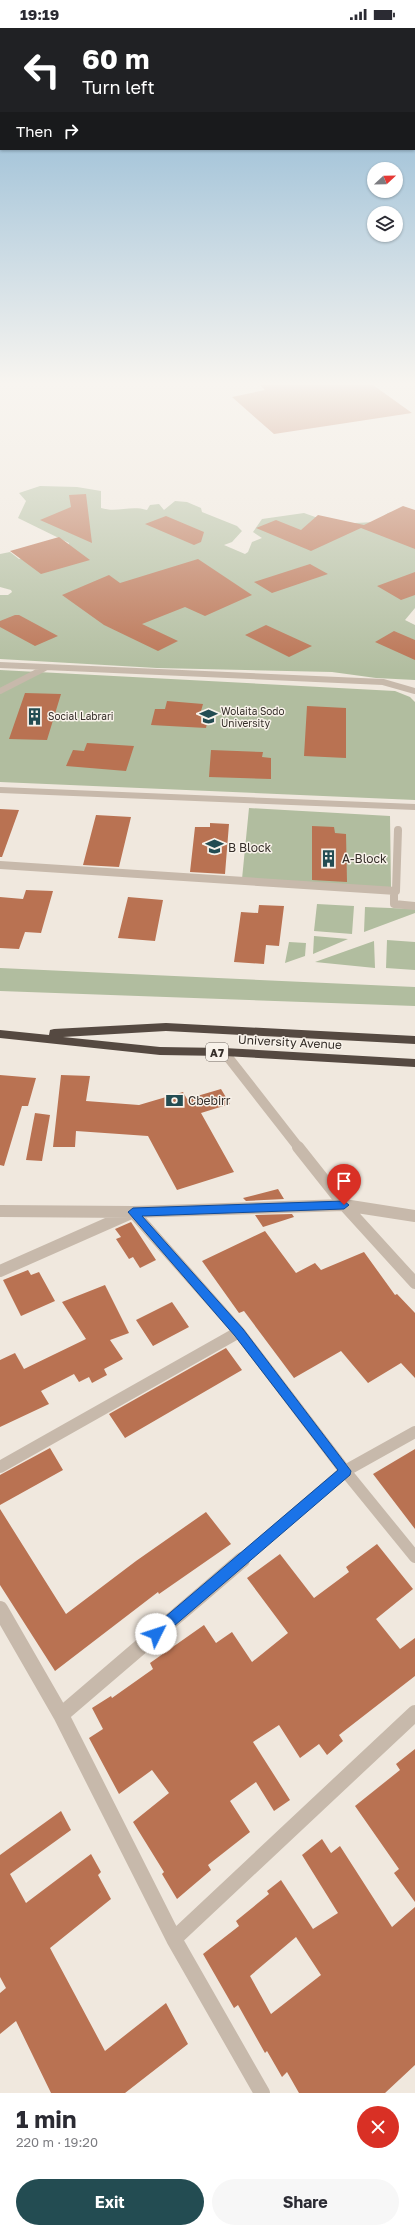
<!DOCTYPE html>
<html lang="en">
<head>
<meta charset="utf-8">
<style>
	:root { --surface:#fff; --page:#f7f7f7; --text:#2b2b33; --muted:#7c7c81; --accent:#234c52 }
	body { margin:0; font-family:"Golos Text",sans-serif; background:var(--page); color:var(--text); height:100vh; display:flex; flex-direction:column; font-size:15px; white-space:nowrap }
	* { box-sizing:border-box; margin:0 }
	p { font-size:13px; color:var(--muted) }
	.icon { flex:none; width:22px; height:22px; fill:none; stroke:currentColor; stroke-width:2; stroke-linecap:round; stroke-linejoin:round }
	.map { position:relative; height:2065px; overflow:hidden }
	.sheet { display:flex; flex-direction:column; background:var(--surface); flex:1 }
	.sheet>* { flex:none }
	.top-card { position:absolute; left:0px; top:0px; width:415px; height:122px; box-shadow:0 1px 3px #0004; background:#202124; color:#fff; overflow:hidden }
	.needle { width:26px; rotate:68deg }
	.tools { position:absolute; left:367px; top:134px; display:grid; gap:8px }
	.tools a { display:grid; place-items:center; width:36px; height:36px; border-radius:50%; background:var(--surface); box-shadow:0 1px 3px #0004; font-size:20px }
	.pin { position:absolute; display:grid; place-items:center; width:34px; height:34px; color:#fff; margin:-41px -17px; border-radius:50% 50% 50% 0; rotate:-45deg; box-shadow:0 0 4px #0007 }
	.pin .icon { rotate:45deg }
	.me { position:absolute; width:44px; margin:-22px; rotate:49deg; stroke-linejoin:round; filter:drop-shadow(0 0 3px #0008) }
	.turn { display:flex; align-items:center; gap:14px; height:84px; padding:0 16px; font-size:18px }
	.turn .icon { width:52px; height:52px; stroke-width:2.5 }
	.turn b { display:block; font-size:28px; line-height:34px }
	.then { display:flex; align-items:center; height:38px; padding:0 16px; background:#0003; gap:8px; font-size:15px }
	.round { display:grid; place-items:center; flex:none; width:42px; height:42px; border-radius:21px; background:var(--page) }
	.head { display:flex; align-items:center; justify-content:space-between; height:68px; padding:0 16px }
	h1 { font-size:24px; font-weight:700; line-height:30px }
	.cta { display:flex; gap:8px; margin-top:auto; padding:8px 16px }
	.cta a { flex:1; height:46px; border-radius:24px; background:var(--accent); color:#fff; font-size:16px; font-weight:700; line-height:46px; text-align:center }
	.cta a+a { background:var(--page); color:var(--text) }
	.status { display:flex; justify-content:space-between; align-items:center; height:28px; padding:0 20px; background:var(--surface); direction:ltr }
	.status svg { height:11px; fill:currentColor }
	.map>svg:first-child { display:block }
</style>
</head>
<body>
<div class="status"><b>19:19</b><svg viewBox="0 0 49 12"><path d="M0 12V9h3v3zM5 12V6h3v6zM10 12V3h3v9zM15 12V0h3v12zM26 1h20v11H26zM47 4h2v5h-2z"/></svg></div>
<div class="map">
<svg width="415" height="2065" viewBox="0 0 415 2065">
	<rect width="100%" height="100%" fill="#f0e8de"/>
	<path fill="#b1bd9f" d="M40 458 77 459 101 463V480C117 485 130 477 147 482L150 477 159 476 164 482 175 473 187 474 201 480 202 484 237 498 242 503 232 514 224 517 245 526 248 524 252 514 262 510 253 504 262 491 304 485 332 495H355L375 494 388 485 401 482 415 486V580L405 592 415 597V652L376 650 332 644 157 640 0 631V567H8L12 564 11 562 0 559V526L10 524 19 531 68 518 69 515 18 490 26 473 19 465Z
		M0 642 395 663 410 669 415 674V772L0 754Z
		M249 780 390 788 391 860 242 851Z
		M317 876 354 878 352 906 314 903Z
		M365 879 415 881V885L364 904Z
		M314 908 348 911 313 926Z
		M387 912 415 914V942L386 940Z
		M374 913 375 940 315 934Z
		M289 914 306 915 305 928 285 935Z
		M0 940 415 959V978L0 963Z"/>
	<path fill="#b97252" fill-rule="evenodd" d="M260 357H373L412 385 274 406 232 369 265 362Z
		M86 466 92 515 40 492 71 479 69 467Z
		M403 478 415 482V521L361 500 311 523 256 500 276 492 301 502 318 487 364 497Z
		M166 488 204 504 201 514 194 517 145 496Z
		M59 509 90 532 41 546 10 523Z
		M198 531 252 567 205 588 185 579 142 596 178 613 158 623 104 597 62 567 109 547 120 555Z
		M310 536 328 546 272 565 254 554Z
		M415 544V567L401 572 377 558Z
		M15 587H19L58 608 35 618 0 599V593Z
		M266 597 312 618 289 629 245 607Z
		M394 603 415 612V632L375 614Z
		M25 665 61 666 47 712 9 711Z
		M167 673 203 676 201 683 209 684 206 700 151 697 155 681H165Z
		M307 678 346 680V730L304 728Z
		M87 715 134 718 126 743 66 738 73 722 84 723Z
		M211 722 263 724 262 729 271 730V751L209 749Z
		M0 781 19 782 2 829H0Z
		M96 787 131 789 119 839 83 837Z
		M210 795 229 796 225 846 190 844 195 799H210Z
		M312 798 334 799 335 805 346 806 347 854 312 852Z
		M26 862 53 863 41 905 25 904 19 921 0 920V869L23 871Z
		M128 869 163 872 155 913 118 910Z
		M259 877 284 878 279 918 266 917 264 936 234 934 241 884 258 885Z
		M0 1047 36 1050 28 1078H22L4 1138 0 1137Z
		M61 1047 90 1048 86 1073 139 1077 183 1064 187 1071 221 1061 230 1076 201 1085 234 1144 177 1162 148 1108 76 1103 75 1119H53Z
		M35 1085 50 1087 42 1133 26 1132Z
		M278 1161 284 1171 246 1173 243 1170Z
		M292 1186 294 1189 263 1199 255 1187Z
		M131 1194 156 1232 140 1240 133 1229 129 1231 116 1211 121 1209 115 1201Z
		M265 1203 296 1245 315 1235 321 1242 364 1224 395 1267 397 1266 415 1285V1350L401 1335 368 1355 341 1323 294 1350 244 1283 239 1285 202 1233Z
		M28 1242 31 1247 39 1244 55 1273 21 1288 3 1252Z
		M105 1257 129 1305 110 1312 123 1331 104 1341 107 1347 92 1355 89 1349 79 1354 74 1346 41 1363 49 1376 0 1399V1332L15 1325 24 1341 86 1311 62 1274Z
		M172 1274 189 1299 153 1318 136 1292Z
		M226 1320 242 1342 125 1410 109 1386Z
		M50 1420 63 1442 0 1477V1447Z
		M415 1421V1501L373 1446Z
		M0 1481 66 1586 136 1533 206 1484 231 1516 159 1566 158 1564 55 1643 0 1557Z
		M377 1516 413 1561 376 1591 400 1621 415 1610V1648L339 1707 343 1713 327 1727 319 1716 300 1730 279 1697 253 1714 290 1772 274 1783 256 1754 230 1773 250 1804 208 1837 211 1842 177 1871 162 1846 164 1844 133 1794 169 1765 152 1742 119 1766 89 1710 103 1701 92 1680 111 1668 112 1670 153 1641 150 1635 204 1597 216 1615 232 1604 252 1634 288 1605 247 1550 280 1526 314 1570 349 1544 346 1539Z
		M415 1721V1874L394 1845 399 1841 355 1778 400 1742 396 1736Z
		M61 1783 71 1802 10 1846 26 1875 91 1826 101 1844 98 1847 111 1871 50 1920 105 2023 166 1975 188 2016 125 2065H51L16 1993 0 2006V1965L6 1960 0 1949V1827Z
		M322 1811 331 1825 340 1818 392 1899 415 1879V2037L385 2065H299L287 2044 282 2049 267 2023 265 2025 238 1977 234 1980 203 1926 239 1898 236 1893 269 1866 267 1863 281 1852 313 1901 338 1885 302 1827ZM296 1909 321 1947 271 1986 250 1948Z"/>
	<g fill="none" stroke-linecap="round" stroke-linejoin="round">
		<path stroke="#c7b9ab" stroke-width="6" d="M0 637 383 654 415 663
			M0 663 45 640
			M0 762 415 779"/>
		<path stroke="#c7b9ab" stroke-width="8" d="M0 837 396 863 398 802
			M394 863V876L415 878"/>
		<path stroke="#c7b9ab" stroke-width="10" d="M224 1024 299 1120"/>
		<path stroke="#c7b9ab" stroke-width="12" d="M298 1119 344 1177 415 1255
			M0 1183 133 1184 344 1177 415 1188
			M133 1184 239 1304 345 1443 415 1529
			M0 1243 129 1186
			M0 1439 239 1304
			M240 1533 345 1443 415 1404"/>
		<path stroke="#c7b9ab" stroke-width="16" d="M242 1532 61 1687 174 1911 262 2065
			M0 1581 61 1687
			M174 1911 415 1685"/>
		<path fill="#554941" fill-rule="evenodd" d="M166 995 415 1008V1016L166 1003 63 1009 160 1019 224 1020 415 1031V1039L224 1028 160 1027 0 1010V1002L49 1007 50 1002 54 1001Z"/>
	</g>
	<linearGradient id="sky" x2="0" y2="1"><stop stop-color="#7eaecf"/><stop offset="0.55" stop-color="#f8f5f0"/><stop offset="1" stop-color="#f8f5f0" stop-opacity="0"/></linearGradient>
	<rect width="415" height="646" fill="url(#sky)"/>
	<path fill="#1a73e8" stroke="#114b97" d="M344 1173 349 1177 344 1181 142 1188 243 1301 351 1443 350 1447 160 1610 156 1612 151 1610 149 1606 151 1601 338 1442 235 1308 128 1184 133 1180Z"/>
	<defs>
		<symbol id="building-bare" viewBox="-9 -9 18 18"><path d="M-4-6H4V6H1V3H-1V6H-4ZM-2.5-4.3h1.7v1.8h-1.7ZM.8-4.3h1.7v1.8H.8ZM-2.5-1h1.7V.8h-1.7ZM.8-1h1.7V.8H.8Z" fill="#234c52" stroke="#f8f2ea" stroke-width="2.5" paint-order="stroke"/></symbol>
		<symbol id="university-bare" viewBox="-9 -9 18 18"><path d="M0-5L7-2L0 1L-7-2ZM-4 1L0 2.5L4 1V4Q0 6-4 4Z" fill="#234c52" stroke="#f8f2ea" stroke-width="2.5" paint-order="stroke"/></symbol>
		<symbol id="bank-bare" viewBox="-9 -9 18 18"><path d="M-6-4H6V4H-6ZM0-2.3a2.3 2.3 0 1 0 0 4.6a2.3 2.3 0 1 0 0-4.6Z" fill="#234c52" stroke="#f8f2ea" stroke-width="2.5" paint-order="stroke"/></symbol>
	</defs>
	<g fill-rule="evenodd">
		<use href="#building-bare" x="22" y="676" width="25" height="25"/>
		<use href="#university-bare" x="196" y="676" width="25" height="25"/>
		<use href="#university-bare" x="202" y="806" width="25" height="25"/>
		<use href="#building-bare" x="316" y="818" width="25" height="25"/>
		<use href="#bank-bare" x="162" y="1060" width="25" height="25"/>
	</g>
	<g text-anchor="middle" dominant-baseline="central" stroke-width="3" stroke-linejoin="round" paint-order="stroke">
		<g font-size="10" fill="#352e29" stroke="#f8f2ea" text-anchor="start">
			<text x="221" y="683">Wolaita Sodo<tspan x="221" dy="12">University</tspan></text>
			<text x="48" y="688">Social Labrari</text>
		</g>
		<rect fill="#f8f2ea" stroke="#706963" stroke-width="1" x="206" y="1015" width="22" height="18" rx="3"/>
		<g font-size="11" font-weight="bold" fill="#352e29">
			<text x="217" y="1024">A7</text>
		</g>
		<g font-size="12" fill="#352e29" stroke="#f8f2ea" text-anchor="start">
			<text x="228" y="819">B Block</text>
			<text x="342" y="830">A-Block</text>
			<text x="188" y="1072">Cbebirr</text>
		</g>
		<g font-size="12" fill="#352e29" stroke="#f8f2ea">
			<text transform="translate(290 1014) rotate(3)">University Avenue</text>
		</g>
	</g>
</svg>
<div class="tools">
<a><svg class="needle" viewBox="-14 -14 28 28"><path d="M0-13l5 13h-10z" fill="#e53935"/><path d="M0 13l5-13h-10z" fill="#7c7c81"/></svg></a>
<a><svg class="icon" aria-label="layers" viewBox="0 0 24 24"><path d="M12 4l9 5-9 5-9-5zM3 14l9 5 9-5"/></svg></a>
</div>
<div class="pin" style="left:344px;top:1177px;background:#d93025"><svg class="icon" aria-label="arrive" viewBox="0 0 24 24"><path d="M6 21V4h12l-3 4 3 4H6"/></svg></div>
<svg class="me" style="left:156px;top:1606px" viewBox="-20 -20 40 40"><circle r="19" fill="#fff"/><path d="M0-13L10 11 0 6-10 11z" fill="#1a73e8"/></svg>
<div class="top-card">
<div class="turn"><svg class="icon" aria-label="left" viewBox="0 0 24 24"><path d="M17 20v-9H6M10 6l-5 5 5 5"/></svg><div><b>60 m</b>Turn left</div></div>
<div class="then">Then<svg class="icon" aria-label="right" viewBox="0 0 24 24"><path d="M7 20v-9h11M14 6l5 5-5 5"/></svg></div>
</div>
</div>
<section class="sheet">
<div class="head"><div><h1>1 min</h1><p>220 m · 19:20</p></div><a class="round" style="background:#d93025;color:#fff"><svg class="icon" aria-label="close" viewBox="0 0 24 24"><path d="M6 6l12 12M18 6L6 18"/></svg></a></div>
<div class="cta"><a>Exit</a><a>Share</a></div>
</section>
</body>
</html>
